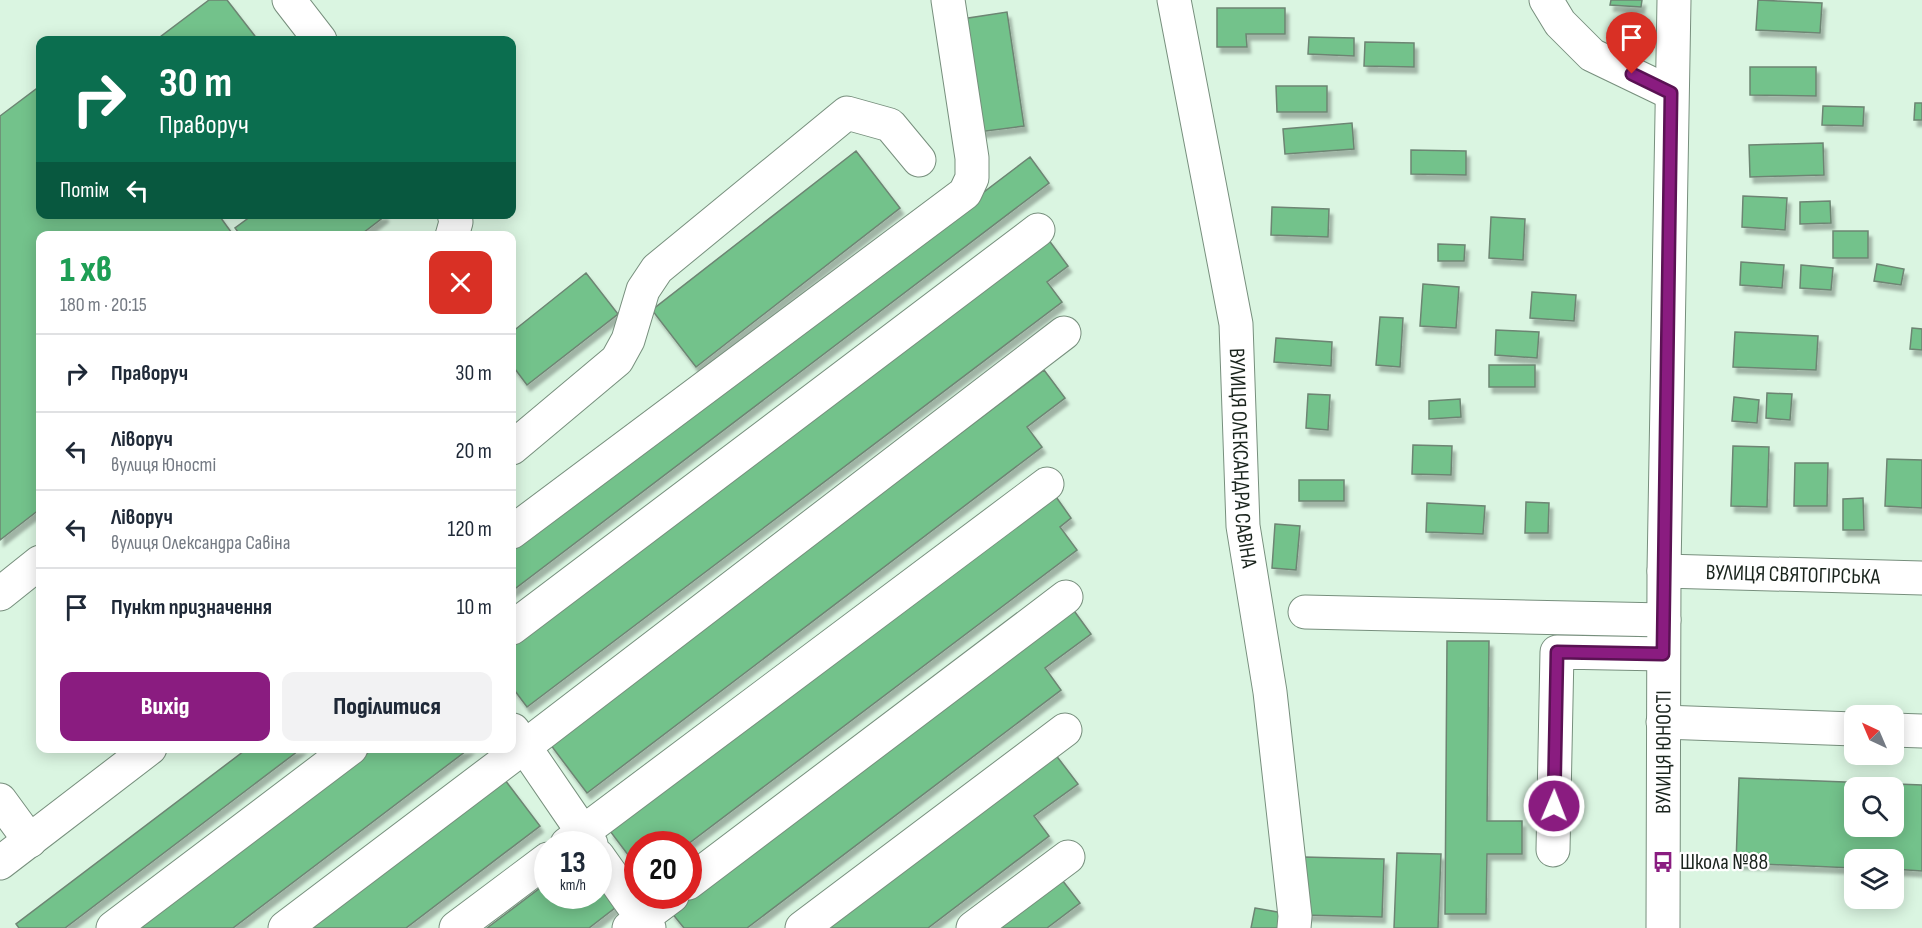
<!DOCTYPE html>
<html lang="uk">
<head>
<meta charset="utf-8">
<style>
	:root { --surface:#fff; --page:#f2f2f3; --text:#1f2937; --muted:#747a83; --line:#e0e1e3; --accent:#8a1c80 }
	body { margin:0; font-family:"Sofia Sans Condensed",sans-serif; background:var(--page); color:var(--text); height:100vh; display:flex; flex-direction:column; font-size:22px; white-space:nowrap }
	* { box-sizing:border-box; margin:0 }
	p { font-size:20px; color:var(--muted) }
	.icon { flex:none; width:33px; height:33px; fill:none; stroke:currentColor; stroke-width:2; stroke-linecap:round; stroke-linejoin:round }
	.map { position:relative; flex:1; overflow:hidden }
	.drawer { position:absolute; left:36px; top:231px; width:480px; height:522px; display:flex; flex-direction:column; background:var(--surface); border-radius:12px; box-shadow:0 3px 15px #0003 }
	.drawer>* { flex:none }
	.banner { position:absolute; left:36px; top:36px; width:480px; height:183px; border-radius:12px; box-shadow:0 3px 15px #0003; background:#0b6e4f; color:#fff; overflow:hidden }
	.needle { width:39px; rotate:316deg }
	.controls { position:absolute; left:1844px; top:705px; display:grid; gap:12px }
	.controls a { display:grid; place-items:center; width:60px; height:60px; border-radius:12px; background:var(--surface); box-shadow:0 3px 15px #0003; font-size:30px }
	.speed { position:absolute; left:534px; top:831px; display:flex; gap:12px; font-size:30px; font-weight:700; text-align:center }
	.speed>* { display:grid; place-content:center; width:78px; height:78px; border-radius:50%; background:var(--surface); box-shadow:0 3px 15px #0003; line-height:1 }
	.speed small { font-size:15px; font-weight:400 }
	.speed .limit { border:9px solid #d22; background:#fff; color:#111 }
	.pin { position:absolute; display:grid; place-items:center; width:51px; height:51px; color:#fff; margin:-62px -26px; border-radius:50% 50% 50% 0; rotate:-45deg; box-shadow:0 0 6px #0007 }
	.pin .icon { rotate:45deg }
	.me { position:absolute; width:66px; margin:-33px; rotate:1deg; stroke-linejoin:round; filter:drop-shadow(0 0 4px #0008) }
	.turn { display:flex; align-items:center; gap:21px; height:126px; padding:0 24px; font-size:27px }
	.turn .icon { width:78px; height:78px; stroke-width:2.5 }
	.turn b { display:block; font-size:42px; line-height:51px }
	.then { display:flex; align-items:center; height:57px; padding:0 24px; background:#0003; gap:12px; font-size:22px }
	.round { display:grid; place-items:center; flex:none; width:63px; height:63px; border-radius:12px; background:var(--page) }
	.overview { display:flex; align-items:center; justify-content:space-between; height:102px; padding:0 24px }
	h1 { font-size:36px; font-weight:800; line-height:45px; color:#1e9e55 }
	.cta { display:flex; gap:12px; margin-top:auto; padding:12px 24px }
	.cta a { flex:1; height:69px; border-radius:12px; background:var(--accent); color:#fff; font-size:24px; font-weight:800; line-height:69px; text-align:center }
	.cta a+a { background:var(--page); color:var(--text) }
	ul { padding:0; list-style:none }
	li { display:flex; align-items:center; gap:18px; height:78px; padding:0 24px; border-top:2px solid var(--line) }
	li div { flex:1 }
	li b { display:block; font-size:22px }
	li em { font-style:normal }
	.map>svg:first-child { display:block }
</style>
</head>
<body>
<div class="map">
<svg width="1922" height="928" viewBox="0 0 1922 928">
	<defs>
		<filter id="shadow"><feDropShadow dx="3.5" dy="6" stdDeviation="1.5" flood-color="#0004"/></filter>
	</defs>
	<rect width="100%" height="100%" fill="#daf5e1"/>
	<path fill="#73c28b" stroke="#6d8573" stroke-width="1.5" fill-rule="evenodd" filter="url(#shadow)" d="M209 0H227L258 40H156Z
		M1611 0H1642L1641 7 1610 5Z
		M1758 0 1822 3 1820 33 1756 30Z
		M1217 8H1285V34H1246L1247 47H1217Z
		M1007 12 1024 126 978 132 962 19Z
		M1309 37 1354 38V56L1308 54Z
		M1365 42 1414 43V67L1364 66Z
		M1750 67H1816V96L1750 95Z
		M40 86V214H218L234 236H40V509L0 540V116Z
		M1276 86H1327V112H1277Z
		M1915 103H1922V120H1914Z
		M1823 106 1864 107 1863 126 1822 125Z
		M1352 123 1354 149 1285 154 1283 129Z
		M1823 143 1824 175 1750 177 1749 145Z
		M1411 150 1466 151V175L1411 174Z
		M856 151 900 208 696 367 652 310Z
		M1030 157 1049 183 512 591V550Z
		M1743 196 1787 198 1785 230 1742 227Z
		M1830 201 1831 223 1800 224V202Z
		M1272 207 1329 209 1328 237 1271 235Z
		M254 214H384L385 216 359 236H241L235 228Z
		M1491 217 1525 219 1523 260 1489 258Z
		M1833 231H1868V258H1833Z
		M1048 239 1068 266 1047 282 1062 302 527 707 512 687V645Z
		M1438 244 1465 245 1464 261H1438Z
		M1741 262 1784 265 1782 288 1740 285Z
		M1877 264 1904 269 1901 285 1874 281Z
		M1801 265 1833 268 1831 290 1800 288Z
		M586 273 618 314 527 385 512 365V332Z
		M1423 284 1459 287 1456 328 1420 326Z
		M1532 292 1576 295 1574 321 1530 318Z
		M1380 317 1403 318 1400 367 1376 365Z
		M1912 328 1922 329V350L1910 349Z
		M1496 330 1539 332 1537 358 1495 355Z
		M1735 332 1818 336 1816 370 1733 367Z
		M1276 338 1332 342 1331 366 1274 362Z
		M1489 365H1535V387H1489Z
		M1044 370 1065 398 1027 427 1042 447 587 793 550 744Z
		M1767 393 1792 394 1790 420 1766 418Z
		M1308 394 1330 395 1328 430 1306 428Z
		M1734 397 1759 400 1757 423 1732 421Z
		M1460 399 1461 417 1429 419V401Z
		M1413 445 1452 446 1451 475 1412 474Z
		M1733 446 1769 447 1767 507 1731 506Z
		M1887 459 1922 460V508L1885 506Z
		M1795 463H1828L1827 506H1794Z
		M1299 480H1344V501H1299Z
		M1054 494 1071 518 1060 527 1077 550 688 844H638V868L610 831Z
		M1863 498 1864 530H1843V499Z
		M1526 502 1549 503 1548 533H1525Z
		M1427 503 1485 506 1483 534 1426 532Z
		M1275 524 1300 526 1296 570 1272 568Z
		M1072 608 1091 634 1045 668 1061 690 747 928H684L671 912Z
		M1447 641H1489L1487 821H1522V854H1487L1486 914H1445Z
		M248 748H302L65 928H19L16 924Z
		M374 748H470L233 928H138Z
		M1055 754 1078 784 1034 816 1049 836 928 928H825Z
		M1739 778 1922 785V871L1893 869V860H1854V868L1736 863ZM1854 788H1893V826H1854Z
		M505 780 540 826 406 928H310Z
		M1397 853 1441 854 1438 928H1394Z
		M1304 857 1384 859 1382 917 1302 915Z
		M598 876 620 904 589 928H487L548 882V896H598Z
		M1059 876 1080 903 1047 928H990Z
		M1255 908 1289 914 1287 928H1251Z"/>
	<g fill="none" stroke-linecap="round" stroke-linejoin="round">
		<defs>
			<g id="minor">
				<path d="M289 0 320 40"/>
				<path id="s1" d="M1174 0 1236 324 1243 526 1270 692 1295 916 1294 928"/>
				<path d="M1546 0 1560 23 1592 55 1671 93"/>
				<path d="M452 236 456 222 454 214"/>
				<path d="M512 448 617 360 628 340 643 290 657 269 847 113 890 125 919 160"/>
				<path d="M512 532 965 193 972 178V158L948 0"/>
				<path id="s2" d="M1664 571 1922 578"/>
				<path d="M0 594 40 562"/>
				<path d="M1305 612 1664 620"/>
				<path d="M512 628 1038 230"/>
				<path d="M1663 722 1854 729"/>
				<path d="M513 730 591 844"/>
				<path d="M1893 730 1922 731"/>
				<path d="M0 800 30 841"/>
				<path d="M567 844 1047 484"/>
				<path d="M1553 850 1557 652 1663 654"/>
				<path d="M598 856 649 928"/>
				<path d="M0 863 150 748"/>
				<path d="M688 883 1066 597"/>
				<path d="M113 928 351 748"/>
				<path d="M285 928 524 747 1064 333"/>
				<path d="M456 928 548 859"/>
				<path d="M629 928 672 896"/>
				<path d="M802 928 1065 730"/>
				<path d="M973 928 1068 857"/>
				<path id="s3" d="M1663 928 1664 571 1674 0"/>
			</g>
		</defs>
		<use href="#minor" stroke="#778f7d" stroke-width="35"/>
		<use href="#minor" stroke="#fff" stroke-width="33"/>
	</g>
	<g fill="none" stroke-linecap="round" stroke-linejoin="round">
		<defs>
			<path id="route" d="M1554 806 1557 652 1663 654 1671 93 1632 74"/>
		</defs>
		<use href="#route" stroke="#5a1253" stroke-width="15"/>
		<use href="#route" stroke="#8a1c80" stroke-width="10"/>
	</g>
	<defs>
		<symbol id="bus-bare" viewBox="-9 -9 18 18"><path d="M-5-6H5V4H4V6H2V4H-2V6H-4V4H-5ZM-3.5-4V0h7V-4ZM-3.5 1.2v1.5H-2V1.2ZM2 1.2v1.5H3.5V1.2Z" fill="#8a1c80" stroke="#fff" stroke-width="2.5" paint-order="stroke"/></symbol>
	</defs>
	<g fill-rule="evenodd">
		<use href="#bus-bare" x="1648" y="847" width="30" height="30"/>
	</g>
	<g text-anchor="middle" dominant-baseline="central" stroke-width="4.5" stroke-linejoin="round" paint-order="stroke">
		<g font-size="22" fill="#1a241d" stroke="#fff">
			<text stroke="none"><textPath href="#s1" startOffset="464">ВУЛИЦЯ ОЛЕКСАНДРА САВІНА</textPath></text>
			<text stroke="none"><textPath href="#s2" startOffset="129">ВУЛИЦЯ СВЯТОГІРСЬКА</textPath></text>
			<text stroke="none"><textPath href="#s3" startOffset="176">ВУЛИЦЯ ЮНОСТІ</textPath></text>
		</g>
		<g font-size="22" fill="#1a241d" stroke="#fff" text-anchor="start">
			<text x="1680" y="862">Школа №88</text>
		</g>
	</g>
</svg>
<div class="controls">
<a><svg class="needle" viewBox="-14 -14 28 28"><path d="M0-13l5 13h-10z" fill="#e53935"/><path d="M0 13l5-13h-10z" fill="#747a83"/></svg></a>
<a><svg class="icon" aria-label="search" viewBox="0 0 24 24"><circle cx="10" cy="10" r="6"/><path d="M15 15l6 6"/></svg></a>
<a><svg class="icon" aria-label="layers" viewBox="0 0 24 24"><path d="M12 4l9 5-9 5-9-5zM3 14l9 5 9-5"/></svg></a>
</div>
<div class="speed"><div>13<small>km/h</small></div><div class="limit">20</div></div>
<div class="pin" style="left:1632px;top:74px;background:#d93025"><svg class="icon" aria-label="arrive" viewBox="0 0 24 24"><path d="M6 21V4h12l-3 4 3 4H6"/></svg></div>
<svg class="me" style="left:1554px;top:806px" viewBox="-20 -20 40 40"><circle r="17" fill="#8a1c80" stroke="#fff" stroke-width="3"/><path d="M0-11L8 9 0 5-8 9z" fill="#fff"/></svg>
<div class="banner">
<div class="turn"><svg class="icon" aria-label="right" viewBox="0 0 24 24"><path d="M7 20v-9h11M14 6l5 5-5 5"/></svg><div><b>30 m</b>Праворуч</div></div>
<div class="then">Потім<svg class="icon" aria-label="left" viewBox="0 0 24 24"><path d="M17 20v-9H6M10 6l-5 5 5 5"/></svg></div>
</div>
<section class="drawer">
<div class="overview"><div><h1>1 хв</h1><p>180 m · 20:15</p></div><a class="round" style="background:#d93025;color:#fff"><svg class="icon" aria-label="close" viewBox="0 0 24 24"><path d="M6 6l12 12M18 6L6 18"/></svg></a></div>
<ul>
<li><svg class="icon" aria-label="right" viewBox="0 0 24 24"><path d="M7 20v-9h11M14 6l5 5-5 5"/></svg><div><b>Праворуч</b></div><em>30 m</em></li>
<li><svg class="icon" aria-label="left" viewBox="0 0 24 24"><path d="M17 20v-9H6M10 6l-5 5 5 5"/></svg><div><b>Ліворуч</b><p>вулиця Юності</p></div><em>20 m</em></li>
<li><svg class="icon" aria-label="left" viewBox="0 0 24 24"><path d="M17 20v-9H6M10 6l-5 5 5 5"/></svg><div><b>Ліворуч</b><p>вулиця Олександра Савіна</p></div><em>120 m</em></li>
<li><svg class="icon" aria-label="arrive" viewBox="0 0 24 24"><path d="M6 21V4h12l-3 4 3 4H6"/></svg><div><b>Пункт призначення</b></div><em>10 m</em></li>
</ul>
<div class="cta"><a>Вихід</a><a>Поділитися</a></div>
</section>
</div>
</body>
</html>
